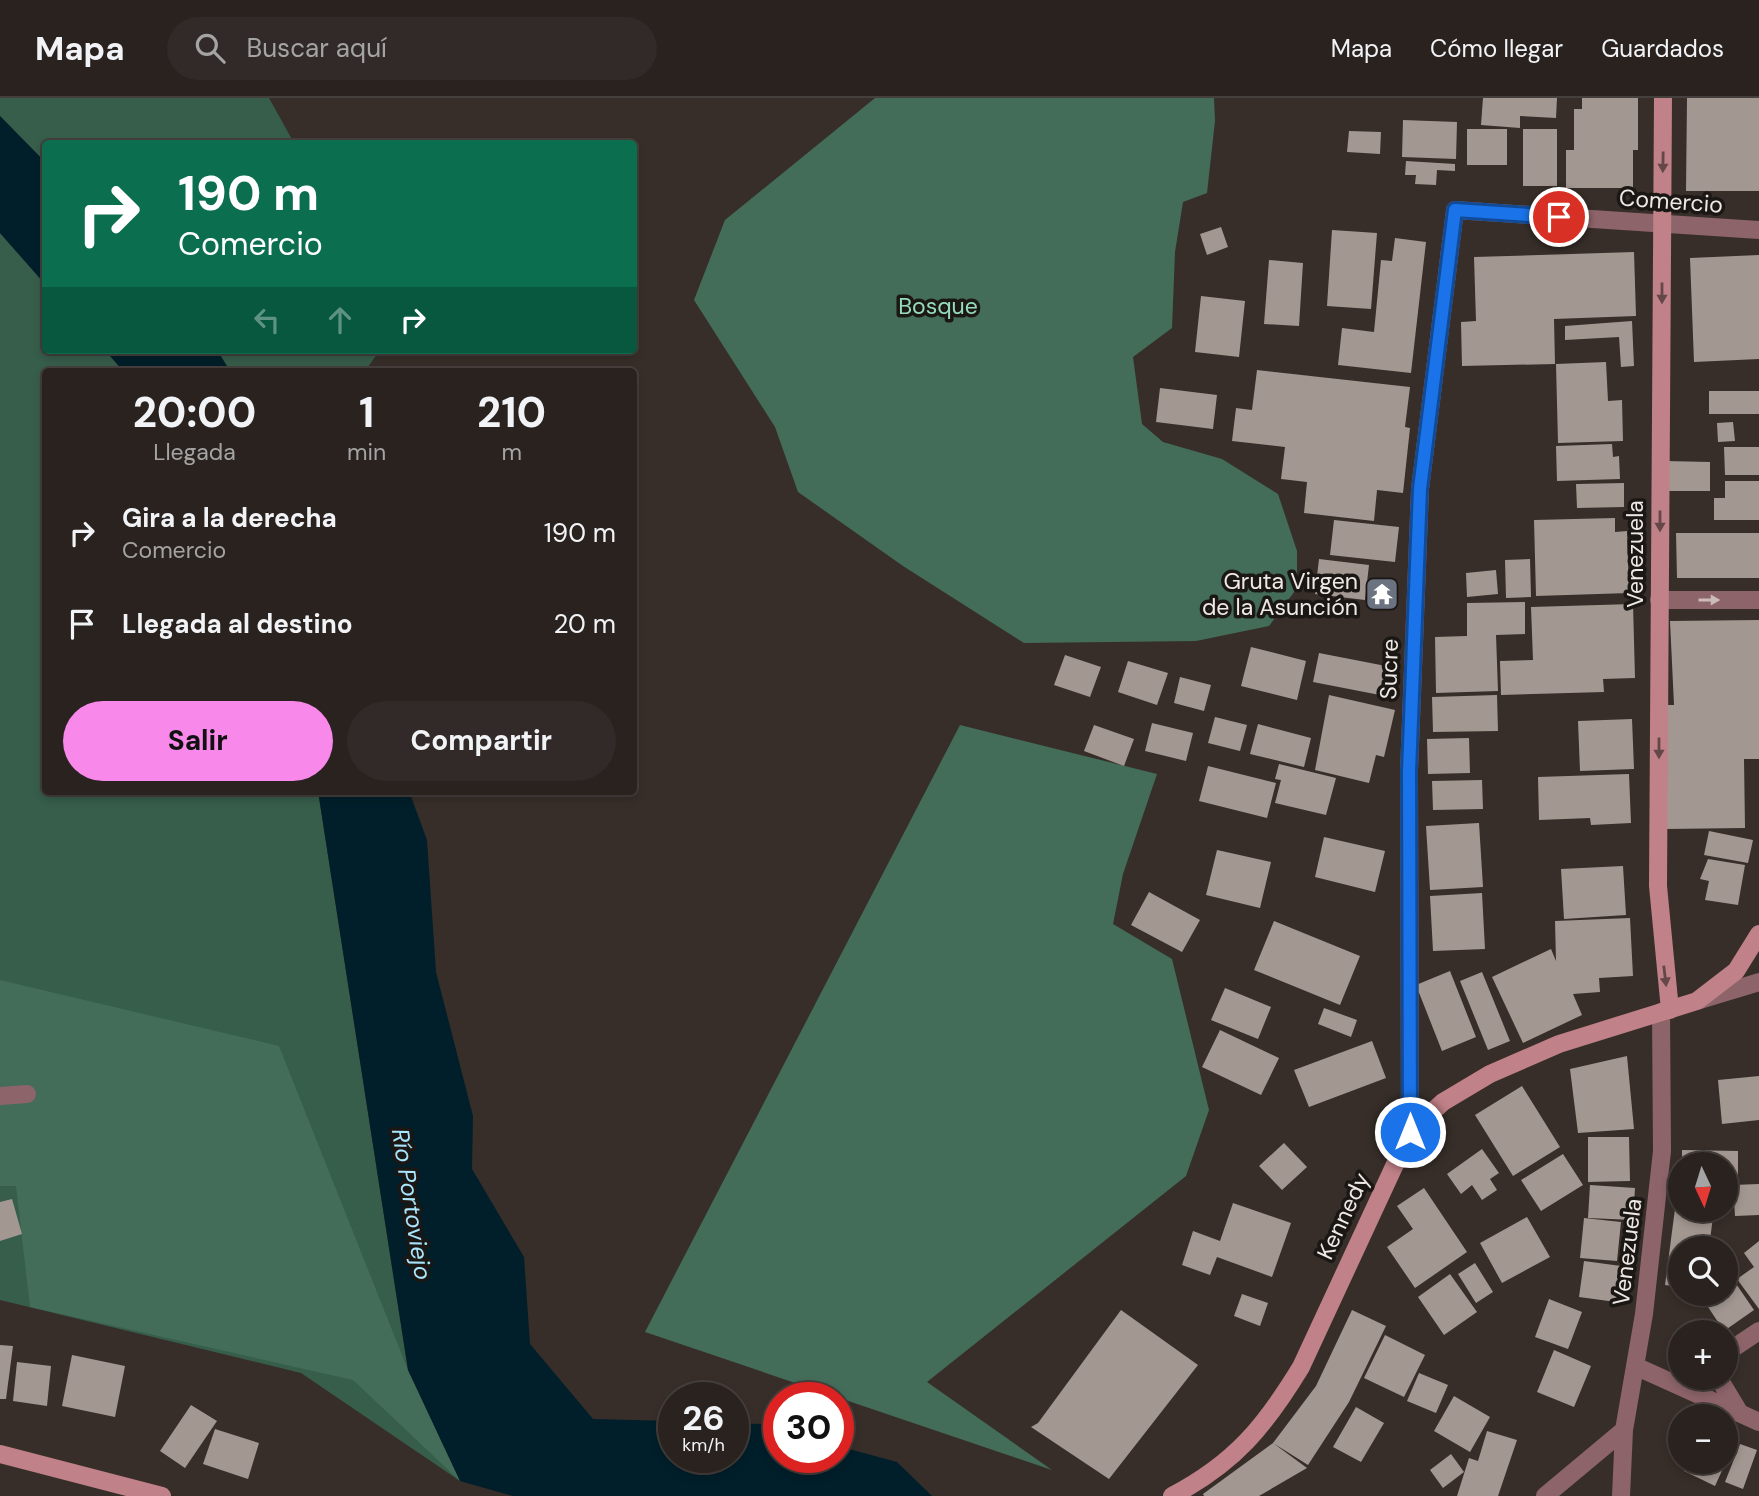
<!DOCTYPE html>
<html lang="es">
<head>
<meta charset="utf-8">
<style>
	:root { --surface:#29221f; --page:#312a28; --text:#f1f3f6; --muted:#a5a4a4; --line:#453f3d; --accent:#f888ea }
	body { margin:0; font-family:"DM Sans",sans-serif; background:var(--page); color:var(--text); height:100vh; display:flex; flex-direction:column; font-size:26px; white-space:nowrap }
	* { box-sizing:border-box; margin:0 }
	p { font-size:23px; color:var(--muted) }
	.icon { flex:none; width:38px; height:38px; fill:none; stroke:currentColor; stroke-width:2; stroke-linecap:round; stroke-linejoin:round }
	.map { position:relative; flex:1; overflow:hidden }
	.drawer { position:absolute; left:42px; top:270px; width:595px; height:427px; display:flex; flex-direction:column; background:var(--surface); border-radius:7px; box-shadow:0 4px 10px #0003,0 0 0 2px var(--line) }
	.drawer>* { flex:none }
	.top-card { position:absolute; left:42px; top:42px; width:595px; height:214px; border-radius:7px; box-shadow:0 4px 10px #0003,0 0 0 2px var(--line); background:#0b6e4f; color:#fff; overflow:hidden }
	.needle { width:46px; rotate:176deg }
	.tools { position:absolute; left:1668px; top:1054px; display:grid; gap:14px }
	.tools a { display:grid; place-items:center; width:70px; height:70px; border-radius:50%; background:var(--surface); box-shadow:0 4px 10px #0003,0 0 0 2px var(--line); font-size:35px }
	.speed { position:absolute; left:658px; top:1284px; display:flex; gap:14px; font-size:35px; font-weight:700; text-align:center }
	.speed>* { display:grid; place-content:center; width:91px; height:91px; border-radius:50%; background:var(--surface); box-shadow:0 4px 10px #0003,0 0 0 2px var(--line); line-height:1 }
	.speed small { font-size:18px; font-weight:400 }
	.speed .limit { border:10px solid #d22; background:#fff; color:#111 }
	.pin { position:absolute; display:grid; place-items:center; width:60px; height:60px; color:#fff; margin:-30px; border:4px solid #fff; border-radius:50%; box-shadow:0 2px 7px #0007 }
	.me { position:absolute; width:77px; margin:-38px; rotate:0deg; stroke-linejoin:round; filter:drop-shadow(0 0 5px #0008) }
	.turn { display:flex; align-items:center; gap:24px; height:147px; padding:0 21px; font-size:32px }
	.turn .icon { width:91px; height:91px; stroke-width:2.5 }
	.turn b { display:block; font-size:49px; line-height:60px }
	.lanes { display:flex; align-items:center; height:66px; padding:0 21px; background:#0003; justify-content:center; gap:35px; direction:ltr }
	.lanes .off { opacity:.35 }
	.eta { display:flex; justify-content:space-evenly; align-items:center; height:119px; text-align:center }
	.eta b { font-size:42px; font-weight:700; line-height:49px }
	.primary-button { display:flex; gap:14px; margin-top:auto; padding:14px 21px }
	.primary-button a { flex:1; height:80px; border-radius:42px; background:var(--accent); color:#111; font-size:28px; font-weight:700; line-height:80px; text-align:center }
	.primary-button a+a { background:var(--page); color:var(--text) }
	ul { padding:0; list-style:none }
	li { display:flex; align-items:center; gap:21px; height:91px; padding:0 21px }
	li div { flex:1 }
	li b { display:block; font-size:26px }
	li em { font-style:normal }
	header { display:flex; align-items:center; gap:42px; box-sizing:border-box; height:98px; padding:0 35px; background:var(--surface); border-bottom:2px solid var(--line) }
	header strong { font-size:33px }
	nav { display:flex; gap:38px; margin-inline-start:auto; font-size:24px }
	.search { width:490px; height:63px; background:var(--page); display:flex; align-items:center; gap:18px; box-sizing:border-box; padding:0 24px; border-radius:38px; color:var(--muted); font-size:26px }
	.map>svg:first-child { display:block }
</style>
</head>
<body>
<header>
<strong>Mapa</strong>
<div class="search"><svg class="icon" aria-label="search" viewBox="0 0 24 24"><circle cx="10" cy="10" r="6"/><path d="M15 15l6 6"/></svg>Buscar aquí</div>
<nav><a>Mapa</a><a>Cómo llegar</a><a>Guardados</a></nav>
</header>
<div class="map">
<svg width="1759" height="1398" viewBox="0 0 1759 1398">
	<rect width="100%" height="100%" fill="#372e29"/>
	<path fill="#375d4b" d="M0 0H269L294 45 46 46 45 64 0 18Z
		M0 135 45 186 46 252H105L123 273H46V693H318L408 1272 460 1383 301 1275 0 1202Z
		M217 252H380L365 273H230Z"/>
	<path fill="#436d59" d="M875 0H1214L1215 23 1207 95 1183 104 1175 154 1172 230 1133 259 1142 326 1163 344 1222 361 1278 396 1297 453V490L1269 528 1196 543 1024 545 903 468 798 394 775 329 694 202 725 122Z
		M960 627 1157 676 1123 776 1113 826 1172 861 1209 1012 1186 1078 927 1284 1052 1372 645 1234Z
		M0 882 279 948 408 1272 460 1383 353 1282 30 1209 16 1088H0Z"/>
	<path fill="#001f2a" d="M0 18 45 64V186L0 135Z
		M105 252H217L230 273H123Z
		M318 693H409L427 742 436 874 473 1018 472 1071 524 1159 530 1246 593 1321 674 1323V1360H733V1325L761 1326 779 1331V1360H838V1348L897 1364 932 1398H513L460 1383 408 1272Z"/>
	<path fill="#a39891" d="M1483 0H1557L1556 20 1520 18V30L1481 27Z
		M1582 0H1638V52H1633V90H1566V52H1574V11H1582Z
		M1687 0H1759V93H1686Z
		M1403 22 1457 24 1456 61 1402 59Z
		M1467 31H1507V67H1467Z
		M1523 31H1557V88H1523Z
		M1349 33 1381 34 1380 56 1347 54Z
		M1406 63 1455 66V73L1437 72 1436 87 1415 86 1416 77H1405Z
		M1221 129 1228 149 1207 157 1200 136Z
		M1332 132 1377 135 1371 211 1327 208Z
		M1395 140 1426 144 1411 275 1338 267 1342 230 1374 234 1381 162 1392 163Z
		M1634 154 1636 218 1554 221 1555 266 1462 268 1461 224 1476 223 1474 159Z
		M1759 157V261L1694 264 1690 160Z
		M1269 162 1303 165 1299 228 1264 226Z
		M1201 198 1245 203 1239 259 1195 254Z
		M1632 223 1634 268 1621 269 1619 239 1565 242V228Z
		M1606 264 1608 303 1622 302 1623 343 1558 345 1556 266Z
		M1257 272 1410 289 1405 329 1410 330 1403 395 1377 392 1374 423 1304 415 1307 384 1281 381 1285 349 1232 343 1236 310 1252 312Z
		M1160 290 1217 297 1213 331 1156 324Z
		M1709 293H1759V316H1709Z
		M1733 324 1735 343 1718 344 1717 325Z
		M1612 346 1613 359 1619 358 1620 381 1557 383 1556 348Z
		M1724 349H1759V377H1725Z
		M1665 363 1710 364V393H1665Z
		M1725 383H1759V422H1714V400H1725Z
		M1624 385V409L1577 410 1576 386Z
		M1615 420V434L1627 433 1629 495 1536 498 1534 422Z
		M1334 422 1399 429 1395 464 1330 457Z
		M1676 435H1759V480H1677Z
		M1319 461 1369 467 1365 502 1315 496Z
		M1530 461 1531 499 1506 500 1505 462Z
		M1496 472 1498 496 1467 499 1466 475Z
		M1525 504V536L1496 537 1498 593 1436 595 1435 539 1467 538V505Z
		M1633 506 1635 580 1603 581 1604 594 1501 597 1500 563 1533 562 1531 509Z
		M1759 522V661H1744L1745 730 1666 731 1665 607H1674L1670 523Z
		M1251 549 1306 563 1297 602 1241 588Z
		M1319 555 1391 569 1385 598 1313 584Z
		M1065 557 1101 569 1090 599 1054 587Z
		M1128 563 1168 575 1157 607 1118 594Z
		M1180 579 1211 587 1204 613 1174 605Z
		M1329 597 1395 612 1384 659 1376 657 1369 685 1315 672Z
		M1497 597 1498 633 1433 634 1432 599Z
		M1215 619 1247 627 1240 653 1208 645Z
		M1632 621 1634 671 1580 673 1578 623Z
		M1152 625 1193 635 1186 663 1145 653Z
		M1258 626 1311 640 1304 669 1250 656Z
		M1094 627 1134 641 1124 668 1084 653Z
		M1469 640 1470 675 1428 676 1427 641Z
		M1279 666 1336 680 1326 717 1275 705 1281 682 1275 681Z
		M1208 668 1276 685 1267 720 1199 703Z
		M1629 676 1631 725 1591 727 1590 720 1539 722 1538 679Z
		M1482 682 1483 711 1433 712 1432 683Z
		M1479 725 1483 789 1430 792 1426 728Z
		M1709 733 1753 742 1748 765 1704 757Z
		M1324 739 1385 753 1375 794 1315 779Z
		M1217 752 1271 764 1260 810 1206 797Z
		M1708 761 1745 767 1738 807 1705 802 1709 783 1700 781Z
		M1623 768 1626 817 1564 821 1561 771Z
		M1149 794 1200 822 1182 854 1131 827Z
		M1482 795 1485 851 1433 853 1430 798Z
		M1630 820 1633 878 1599 880 1600 894 1573 896 1582 917 1523 945 1492 879 1551 851 1556 863 1555 823Z
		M1274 823 1360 858 1340 907 1254 872Z
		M1450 873 1476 939 1442 953 1416 887Z
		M1482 874 1510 943 1488 952 1460 883Z
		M1225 890 1271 909 1258 941 1211 922Z
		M1324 910 1357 922 1351 939 1318 926Z
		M1220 932 1279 960 1261 997 1202 969Z
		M1372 943 1386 980 1309 1009 1294 972Z
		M1627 958 1634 1031 1578 1035 1570 971Z
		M1759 978V1022L1722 1026 1718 982Z
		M1522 988 1560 1049 1513 1078 1475 1017Z
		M1588 1039H1629L1630 1083 1588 1084Z
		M1284 1045 1307 1069 1282 1092 1259 1068Z
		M1482 1051 1499 1075 1490 1081 1497 1092 1482 1102 1472 1087 1461 1096 1447 1076Z
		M1682 1052 1738 1053V1083H1726V1066H1682Z
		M1563 1056 1583 1087 1541 1113 1521 1082Z
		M1759 1086V1117L1735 1118 1733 1087Z
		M1590 1087 1635 1090 1633 1122 1588 1120Z
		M1678 1088 1680 1111H1714L1709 1150H1680V1189L1665 1187Z
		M1424 1090 1467 1154 1415 1190 1387 1149 1413 1131 1397 1108Z
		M12 1101 22 1136 0 1143V1104Z
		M1233 1105 1291 1125 1272 1179 1217 1159 1210 1177 1182 1167 1193 1133 1220 1143Z
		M1527 1119 1550 1159 1502 1185 1480 1145Z
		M1584 1120 1621 1124 1617 1163 1580 1160Z
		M1759 1143V1211L1737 1181 1754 1169 1744 1155Z
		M1584 1163 1621 1168 1616 1204 1579 1199Z
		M1475 1165 1493 1194 1476 1205 1458 1176Z
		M1450 1176 1477 1214 1444 1237 1418 1199Z
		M1732 1180 1754 1212 1724 1233 1702 1200 1709 1195H1726V1184Z
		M1242 1196 1268 1205 1260 1228 1234 1218Z
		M1549 1201 1582 1214 1568 1251 1535 1239Z
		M1121 1212 1198 1267 1109 1381 1031 1329 1038 1325Z
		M1352 1212 1386 1228 1349 1304 1308 1367 1273 1345 1316 1288Z
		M1385 1237 1425 1257 1404 1299 1364 1280Z
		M0 1247 13 1248 6 1301H0Z
		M1554 1252 1591 1268 1574 1309 1537 1294Z
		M72 1257 125 1268 115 1319 62 1308Z
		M17 1264 51 1268 47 1308 13 1303Z
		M1419 1275 1448 1287 1436 1315 1407 1303Z
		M1454 1298 1490 1319 1470 1354 1434 1333Z
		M191 1307 217 1323 185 1370 160 1353Z
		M1356 1309 1384 1325 1361 1364 1333 1349Z
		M215 1331 259 1345 248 1381 203 1366Z
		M1487 1333 1517 1342 1498 1398H1457L1469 1360 1478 1363Z
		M1726 1337 1736 1342 1715 1388 1684 1373 1689 1363H1726Z
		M1273 1345 1307 1370 1259 1398H1204L1203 1396Z
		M1740 1346 1757 1352 1743 1391 1725 1384Z
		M1451 1356 1464 1374 1443 1390 1430 1372Z"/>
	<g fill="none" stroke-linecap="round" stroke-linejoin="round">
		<path stroke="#8d6469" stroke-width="18" d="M1659 502H1759
			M1700 902 1759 884
			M0 998 27 996
			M1410 1034 1409 673 1420 391 1455 112 1759 132
			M1726 1255 1759 1233
			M1635 1268 1759 1324
			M1718 1279 1739 1314
			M1545 1398 1624 1332
			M1621 1398 1624 1332 1644 1216 1662 1053 1661 914"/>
		<path stroke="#c08188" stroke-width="18" d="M1663 0 1658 788 1670 912
			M0 1356 162 1398
			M1172 1398C1235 1365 1265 1328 1301 1269L1410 1034 1443 1004 1490 976 1559 946 1697 903 1736 873 1759 836"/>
	</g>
	<defs><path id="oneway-solid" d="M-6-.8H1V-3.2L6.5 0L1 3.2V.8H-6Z" transform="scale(1.75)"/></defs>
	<g fill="#654749">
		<use href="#oneway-solid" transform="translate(1663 64) rotate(91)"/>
		<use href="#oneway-solid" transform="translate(1662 195) rotate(90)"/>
		<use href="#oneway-solid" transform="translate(1660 423) rotate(90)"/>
		<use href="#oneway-solid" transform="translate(1659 650) rotate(90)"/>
		<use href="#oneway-solid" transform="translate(1665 878) rotate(83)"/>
	</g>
	<use fill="#cdbaba" href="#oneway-solid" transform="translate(1709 502)"/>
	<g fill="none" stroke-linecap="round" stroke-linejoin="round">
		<defs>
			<path id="route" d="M1410 1034 1409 673 1420 391 1455 112 1559 119"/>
		</defs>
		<use href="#route" stroke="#114b97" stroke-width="18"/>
		<use href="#route" stroke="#1a73e8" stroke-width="12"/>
	</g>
	<defs>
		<symbol id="temple-square" viewBox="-11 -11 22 22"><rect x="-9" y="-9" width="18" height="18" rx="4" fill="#6b7280" stroke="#1b1715"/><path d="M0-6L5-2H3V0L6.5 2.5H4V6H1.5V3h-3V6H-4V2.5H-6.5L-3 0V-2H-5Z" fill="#fff"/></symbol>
	</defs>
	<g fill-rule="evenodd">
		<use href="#temple-square" x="1363" y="477" width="38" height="38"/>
	</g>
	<g text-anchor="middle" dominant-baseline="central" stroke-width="7" stroke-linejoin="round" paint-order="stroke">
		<g font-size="23" fill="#efe9e5" stroke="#1b1715">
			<text transform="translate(1671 103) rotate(4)">Comercio</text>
			<text transform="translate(1635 456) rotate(-90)">Venezuela</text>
			<text transform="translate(1389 571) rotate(-88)">Sucre</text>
			<text transform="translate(1343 1118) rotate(-65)">Kennedy</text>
			<text transform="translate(1627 1154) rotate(-83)">Venezuela</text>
		</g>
		<g font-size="23" fill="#95dcba" stroke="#1b1715">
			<text x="938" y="208">Bosque</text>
		</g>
		<g font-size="23" fill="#efe9e5" stroke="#1b1715" text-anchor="end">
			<text x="1358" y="483">Gruta Virgen<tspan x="1358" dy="26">de la Asunción</tspan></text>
		</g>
		<g font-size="24" font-style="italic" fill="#a9e6fe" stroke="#1b1715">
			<text transform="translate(412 1106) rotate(81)">Río Portoviejo</text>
		</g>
	</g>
</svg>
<div class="tools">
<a><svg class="needle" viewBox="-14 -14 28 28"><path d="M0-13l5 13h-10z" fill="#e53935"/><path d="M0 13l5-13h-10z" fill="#a5a4a4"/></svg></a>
<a><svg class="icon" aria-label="search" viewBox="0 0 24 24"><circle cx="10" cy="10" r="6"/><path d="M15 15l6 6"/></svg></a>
<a>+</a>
<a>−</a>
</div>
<div class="speed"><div>26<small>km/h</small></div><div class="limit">30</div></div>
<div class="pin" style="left:1559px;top:119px;background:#d93025"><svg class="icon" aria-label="arrive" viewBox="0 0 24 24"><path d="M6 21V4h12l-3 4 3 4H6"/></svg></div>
<svg class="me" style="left:1410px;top:1034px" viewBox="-20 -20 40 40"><circle r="17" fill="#1a73e8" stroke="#fff" stroke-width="3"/><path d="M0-11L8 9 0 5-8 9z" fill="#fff"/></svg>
<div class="top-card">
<div class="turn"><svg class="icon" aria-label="right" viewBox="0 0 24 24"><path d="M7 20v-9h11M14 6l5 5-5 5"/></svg><div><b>190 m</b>Comercio</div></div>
<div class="lanes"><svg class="icon off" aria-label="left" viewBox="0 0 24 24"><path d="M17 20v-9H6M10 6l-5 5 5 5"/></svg><svg class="icon off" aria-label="ahead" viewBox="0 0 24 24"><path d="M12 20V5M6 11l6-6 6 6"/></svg><svg class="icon" aria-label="right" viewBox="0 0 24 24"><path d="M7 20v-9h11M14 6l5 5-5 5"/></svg></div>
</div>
<section class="drawer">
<div class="eta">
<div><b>20:00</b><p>Llegada</p></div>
<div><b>1</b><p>min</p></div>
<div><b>210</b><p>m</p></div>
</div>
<ul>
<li><svg class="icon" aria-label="right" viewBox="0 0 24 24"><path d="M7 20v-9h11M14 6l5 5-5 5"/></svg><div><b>Gira a la derecha</b><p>Comercio</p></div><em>190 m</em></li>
<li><svg class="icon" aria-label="arrive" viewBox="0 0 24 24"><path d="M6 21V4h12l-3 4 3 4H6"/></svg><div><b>Llegada al destino</b></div><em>20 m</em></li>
</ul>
<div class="primary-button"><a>Salir</a><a>Compartir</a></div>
</section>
</div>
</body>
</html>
